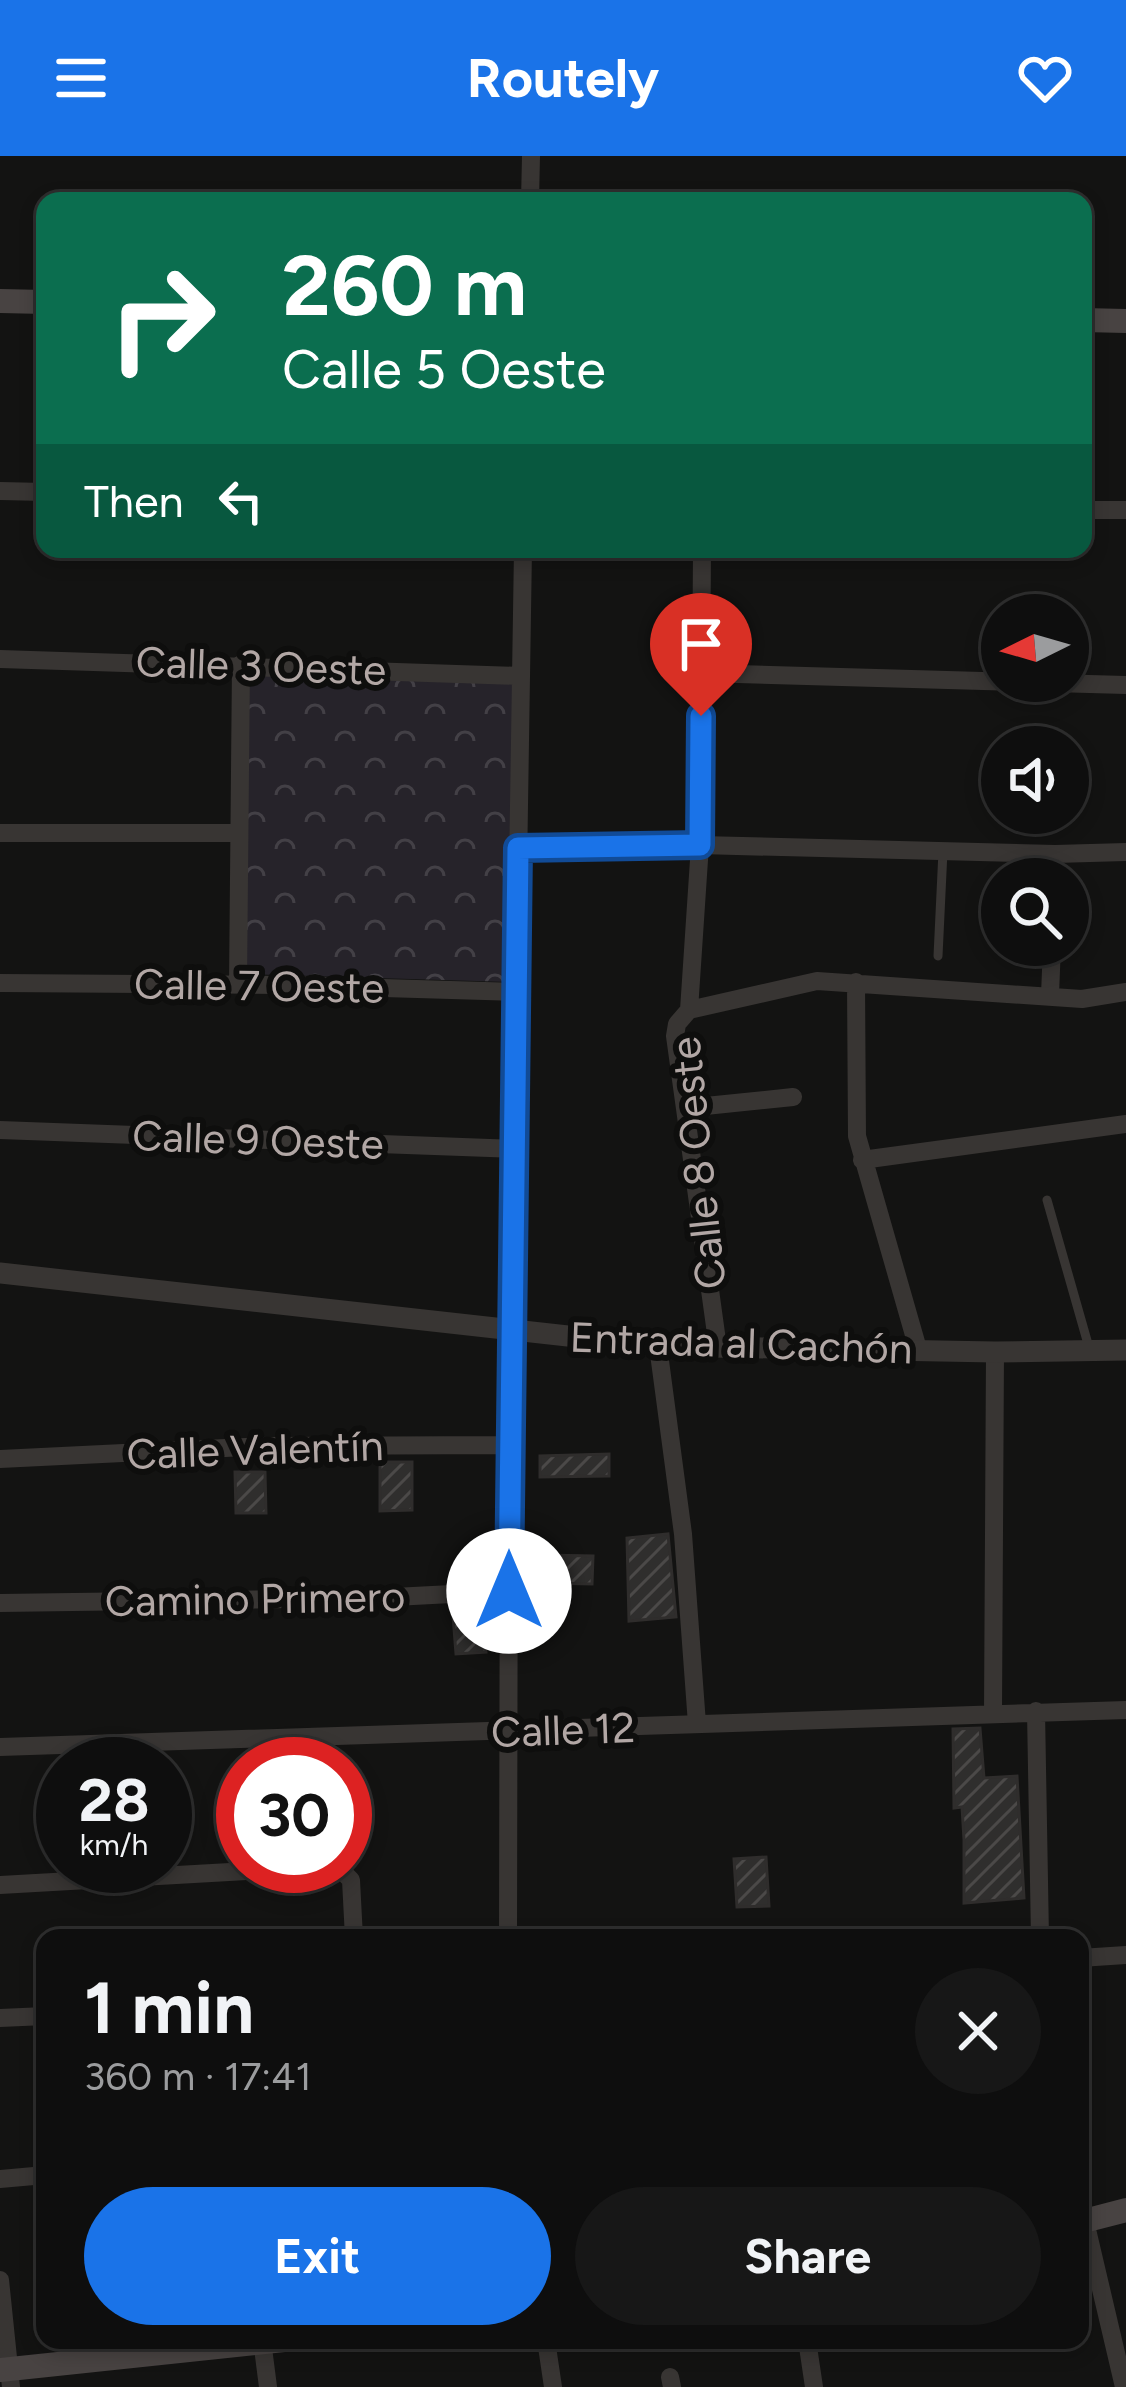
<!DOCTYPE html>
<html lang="en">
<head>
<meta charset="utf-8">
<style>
	:root { --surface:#0e0e0e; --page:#171717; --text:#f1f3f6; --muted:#9b9c9e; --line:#2e2e2e; --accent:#1a73e8 }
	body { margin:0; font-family:Figtree,sans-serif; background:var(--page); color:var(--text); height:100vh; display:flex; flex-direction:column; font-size:45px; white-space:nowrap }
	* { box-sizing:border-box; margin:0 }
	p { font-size:39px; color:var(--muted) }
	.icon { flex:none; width:66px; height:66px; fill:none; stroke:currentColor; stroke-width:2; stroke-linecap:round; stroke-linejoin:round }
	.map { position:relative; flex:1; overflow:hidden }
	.sheet { position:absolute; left:36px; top:1773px; width:1053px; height:420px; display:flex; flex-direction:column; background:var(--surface); border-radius:24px; box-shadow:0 6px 18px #0003,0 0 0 3px var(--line) }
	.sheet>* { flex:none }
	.top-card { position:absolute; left:36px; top:36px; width:1056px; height:366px; border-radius:24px; box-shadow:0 6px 18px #0003,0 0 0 3px var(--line); background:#0b6e4f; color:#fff; overflow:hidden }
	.needle { width:78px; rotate:265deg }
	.tools { position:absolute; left:981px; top:438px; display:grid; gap:24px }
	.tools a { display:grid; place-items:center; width:108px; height:108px; border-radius:50%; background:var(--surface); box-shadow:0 6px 18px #0003,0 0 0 3px var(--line); font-size:60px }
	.speed { position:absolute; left:36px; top:1581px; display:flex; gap:24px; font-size:60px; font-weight:700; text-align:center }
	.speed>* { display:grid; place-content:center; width:156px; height:156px; border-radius:50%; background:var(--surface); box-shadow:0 6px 18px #0003,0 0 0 3px var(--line); line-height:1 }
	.speed small { font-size:30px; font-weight:400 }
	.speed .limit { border:18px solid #d22; background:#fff; color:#111 }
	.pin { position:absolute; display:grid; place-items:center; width:102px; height:102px; color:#fff; margin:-123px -51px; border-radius:50% 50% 50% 0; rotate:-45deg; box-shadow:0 0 12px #0007 }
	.pin .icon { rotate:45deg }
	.me { position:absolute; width:132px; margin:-66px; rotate:0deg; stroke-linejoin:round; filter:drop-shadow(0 0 9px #0008) }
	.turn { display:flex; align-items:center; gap:42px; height:252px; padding:0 48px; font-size:54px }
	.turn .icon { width:156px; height:156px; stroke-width:2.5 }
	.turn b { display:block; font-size:84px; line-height:102px }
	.then { display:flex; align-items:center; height:114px; padding:0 48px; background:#0003; gap:24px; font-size:45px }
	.round { display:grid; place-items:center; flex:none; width:126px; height:126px; border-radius:63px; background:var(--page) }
	.summary { display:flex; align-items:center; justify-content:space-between; height:204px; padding:0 48px }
	h1 { font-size:72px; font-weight:700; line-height:90px }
	.action { display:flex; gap:24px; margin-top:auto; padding:24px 48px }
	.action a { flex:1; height:138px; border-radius:72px; background:var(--accent); color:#fff; font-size:48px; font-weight:700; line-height:138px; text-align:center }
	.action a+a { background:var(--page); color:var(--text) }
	header { display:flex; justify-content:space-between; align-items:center; height:156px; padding:0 48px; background:var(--accent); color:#fff; font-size:54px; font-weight:700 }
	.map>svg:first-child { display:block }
</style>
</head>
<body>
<header><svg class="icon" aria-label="menu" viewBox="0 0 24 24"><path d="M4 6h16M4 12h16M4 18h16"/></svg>Routely<svg class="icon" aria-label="heart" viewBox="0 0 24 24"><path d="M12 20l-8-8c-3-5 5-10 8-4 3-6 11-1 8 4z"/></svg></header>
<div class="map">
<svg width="1126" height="2231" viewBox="0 0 1126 2231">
	<defs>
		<pattern id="park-crowns" width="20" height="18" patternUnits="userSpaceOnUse" patternTransform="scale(3)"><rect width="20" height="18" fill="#26232a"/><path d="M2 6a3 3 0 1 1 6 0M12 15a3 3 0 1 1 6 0" fill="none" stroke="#434046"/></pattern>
		<pattern id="building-hatch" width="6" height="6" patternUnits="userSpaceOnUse" patternTransform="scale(3)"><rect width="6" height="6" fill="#2f2e2d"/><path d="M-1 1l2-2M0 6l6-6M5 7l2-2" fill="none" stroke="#4b4948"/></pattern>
	</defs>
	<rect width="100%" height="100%" fill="#131312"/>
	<path fill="url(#park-crowns)" d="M248 519 514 525 510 826 245 818Z"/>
	<path fill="url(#building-hatch)" stroke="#2f2d2c" stroke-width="3" d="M609 1298V1320L540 1321V1300Z
		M380 1306H412V1354L380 1355Z
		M235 1316H265L266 1357H236Z
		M668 1378 676 1461 629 1465 627 1382Z
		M542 1399 593 1400 592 1428 542 1427Z
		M483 1458 486 1496 456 1498 453 1460Z
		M980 1572 984 1622 1017 1620 1024 1742 964 1747V1684L962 1651 954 1652 953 1573Z
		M766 1701 769 1750 737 1751 734 1703Z"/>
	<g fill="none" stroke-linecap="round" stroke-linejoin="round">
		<path stroke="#383533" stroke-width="9" d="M938 800 943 695
			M1047 1044 1090 1195"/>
		<path stroke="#383533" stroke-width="18" d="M530 45 531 0
			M0 335 45 336
			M1083 354H1126
			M702 393 700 689 689 854 677 868 675 880 718 1192
			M0 503 521 520
			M702 517 1126 529
			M0 677H239
			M518 692 700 689 1055 698 1126 696
			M1054 723 1055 698
			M856 826 857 980 918 1193
			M0 827 282 829 518 836
			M238 828 241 508
			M1050 839 1052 789
			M689 854 817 825 1082 843 1126 836
			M686 952 793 941
			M0 974 515 993
			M862 1004 1126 968
			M658 1190 683 1378 697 1568
			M0 1303 265 1290 509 1289
			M0 1447 375 1442 509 1435
			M1036 1555 1040 1782
			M993 1557 995 1196
			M0 1591 1126 1554
			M0 1729 337 1710 351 1724 354 1782
			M508 1782 509 1289 523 393
			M1080 1802 1126 1799
			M0 1862 45 1860
			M0 2023 45 2019
			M1085 2065 1124 2231
			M0 2124 11 2231
			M262 2184 268 2231
			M546 2184 553 2231
			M807 2184 814 2231
			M670 2221 672 2231"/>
		<path stroke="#383533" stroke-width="21" d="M0 1117 658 1190 995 1196 1126 1194"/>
		<path stroke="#484342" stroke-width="24" d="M0 145 45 146
			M1083 164 1126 165
			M1080 2066 1126 2054
			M0 2214 284 2184"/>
	</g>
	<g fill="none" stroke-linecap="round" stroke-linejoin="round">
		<defs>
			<path id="route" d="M509 1435 518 692 700 689 701 560"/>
		</defs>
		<use href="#route" stroke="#114b97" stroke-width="30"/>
		<use href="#route" stroke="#1a73e8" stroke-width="21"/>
	</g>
	<g text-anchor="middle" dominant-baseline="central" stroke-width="12" stroke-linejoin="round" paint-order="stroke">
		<g font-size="42" fill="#b2a7a5" stroke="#0e0e0d">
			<text transform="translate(261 510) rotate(2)">Calle 3 Oeste</text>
			<text transform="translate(259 830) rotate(1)">Calle 7 Oeste</text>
			<text transform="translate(258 984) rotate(2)">Calle 9 Oeste</text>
			<text transform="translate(698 1007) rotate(-96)">Calle 8 Oeste</text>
			<text transform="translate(741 1187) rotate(2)">Entrada al Cachón</text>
			<text transform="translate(255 1294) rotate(-2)">Calle Valentín</text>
			<text transform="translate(255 1443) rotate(-1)">Camino Primero</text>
			<text transform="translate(563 1574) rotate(-2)">Calle 12</text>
		</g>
	</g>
</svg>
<div class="tools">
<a><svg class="needle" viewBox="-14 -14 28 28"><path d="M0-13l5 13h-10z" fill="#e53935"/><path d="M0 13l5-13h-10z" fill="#9b9c9e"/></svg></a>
<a><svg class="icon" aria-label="sound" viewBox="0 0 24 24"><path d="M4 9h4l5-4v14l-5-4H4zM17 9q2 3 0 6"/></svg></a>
<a><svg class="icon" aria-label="search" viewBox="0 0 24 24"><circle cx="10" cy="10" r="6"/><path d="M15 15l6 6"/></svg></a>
</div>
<div class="speed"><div>28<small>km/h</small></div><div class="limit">30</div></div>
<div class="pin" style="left:701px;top:560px;background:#d93025"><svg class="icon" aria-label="arrive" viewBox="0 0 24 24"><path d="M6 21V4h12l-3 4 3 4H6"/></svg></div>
<svg class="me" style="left:509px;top:1435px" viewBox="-20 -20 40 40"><circle r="19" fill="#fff"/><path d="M0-13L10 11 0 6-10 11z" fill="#1a73e8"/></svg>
<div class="top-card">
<div class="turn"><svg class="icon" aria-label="right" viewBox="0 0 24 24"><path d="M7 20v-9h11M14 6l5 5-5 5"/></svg><div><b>260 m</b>Calle 5 Oeste</div></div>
<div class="then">Then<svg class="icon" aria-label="left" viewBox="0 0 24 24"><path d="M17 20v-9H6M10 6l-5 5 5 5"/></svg></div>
</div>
<section class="sheet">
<div class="summary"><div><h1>1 min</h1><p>360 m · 17:41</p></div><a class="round"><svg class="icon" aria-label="close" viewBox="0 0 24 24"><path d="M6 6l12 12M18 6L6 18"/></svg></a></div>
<div class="action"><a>Exit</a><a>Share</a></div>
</section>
</div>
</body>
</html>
